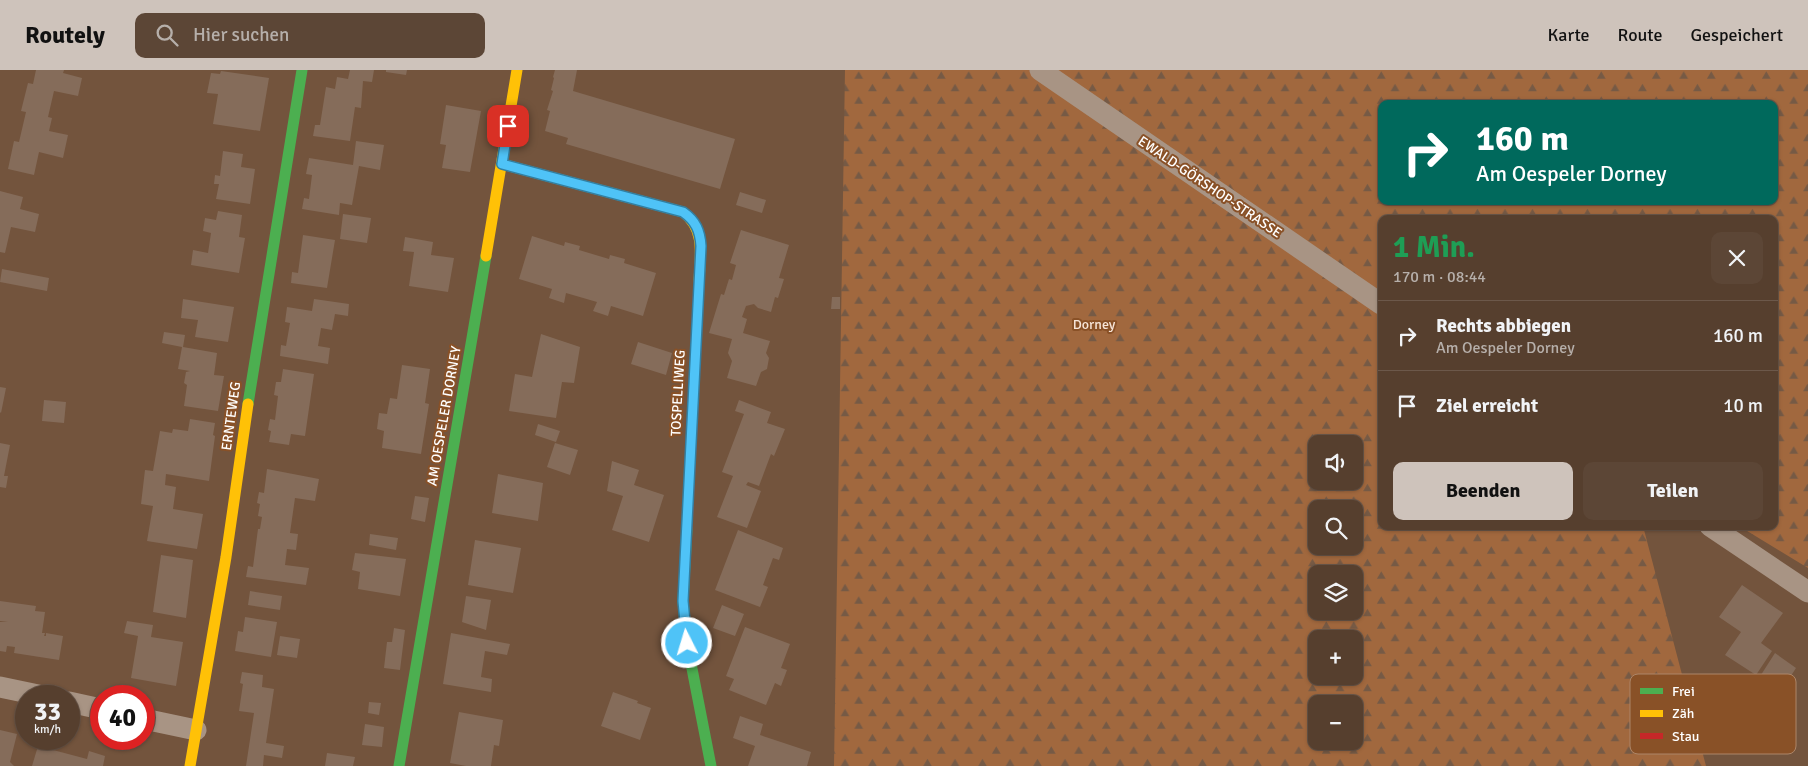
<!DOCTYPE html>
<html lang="de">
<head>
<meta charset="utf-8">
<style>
	:root { --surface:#563f2e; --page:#5c4636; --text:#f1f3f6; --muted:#b6afaa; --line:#6c584a; --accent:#cec3bb }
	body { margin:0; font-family:Signika,sans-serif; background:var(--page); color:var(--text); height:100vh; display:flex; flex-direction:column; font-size:19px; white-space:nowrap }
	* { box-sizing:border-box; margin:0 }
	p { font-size:16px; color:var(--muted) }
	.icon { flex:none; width:28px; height:28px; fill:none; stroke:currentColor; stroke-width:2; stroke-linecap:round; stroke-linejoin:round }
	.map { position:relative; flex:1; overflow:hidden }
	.panel { position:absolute; left:1378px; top:145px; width:400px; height:315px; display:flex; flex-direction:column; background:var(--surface); border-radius:10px; box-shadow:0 1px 4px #0004,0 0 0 1px var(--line) }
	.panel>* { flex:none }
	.hud { position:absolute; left:1378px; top:30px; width:400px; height:105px; border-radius:10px; box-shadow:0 1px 4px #0004,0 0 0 1px var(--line); background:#00695c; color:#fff; overflow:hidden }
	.tools { position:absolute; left:1308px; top:365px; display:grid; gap:10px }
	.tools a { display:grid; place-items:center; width:55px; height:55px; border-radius:10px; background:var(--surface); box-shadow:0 1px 4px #0004,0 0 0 1px var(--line); font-size:25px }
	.speed { position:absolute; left:15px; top:615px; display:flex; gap:10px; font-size:25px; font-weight:700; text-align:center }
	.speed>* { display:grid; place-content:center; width:65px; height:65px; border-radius:50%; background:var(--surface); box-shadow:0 1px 4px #0004,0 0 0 1px var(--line); line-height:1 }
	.speed small { font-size:12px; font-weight:400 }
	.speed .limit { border:8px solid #d22; background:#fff; color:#111 }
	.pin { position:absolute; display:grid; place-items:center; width:42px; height:42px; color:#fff; margin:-21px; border-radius:10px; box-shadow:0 2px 8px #0006 }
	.me { position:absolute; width:55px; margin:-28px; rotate:355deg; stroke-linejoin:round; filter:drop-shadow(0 0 4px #0008) }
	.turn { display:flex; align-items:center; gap:18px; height:105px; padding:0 15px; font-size:22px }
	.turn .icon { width:65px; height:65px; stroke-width:2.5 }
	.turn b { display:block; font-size:35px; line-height:42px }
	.round { display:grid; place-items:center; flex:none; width:52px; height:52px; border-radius:10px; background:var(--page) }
	.head { display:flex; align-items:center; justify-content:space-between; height:85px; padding:0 15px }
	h1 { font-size:30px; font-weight:800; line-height:38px; color:#1e9e55 }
	.action { display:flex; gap:10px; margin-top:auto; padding:10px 15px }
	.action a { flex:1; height:58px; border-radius:10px; background:var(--accent); color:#111; font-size:20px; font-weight:800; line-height:58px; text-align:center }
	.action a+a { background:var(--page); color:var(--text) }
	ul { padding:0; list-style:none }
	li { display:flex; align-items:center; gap:15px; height:70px; padding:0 15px; border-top:1px solid var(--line) }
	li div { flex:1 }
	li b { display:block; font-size:19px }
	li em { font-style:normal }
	header { display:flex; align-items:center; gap:30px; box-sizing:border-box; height:70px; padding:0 25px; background:var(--accent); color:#111 }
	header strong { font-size:24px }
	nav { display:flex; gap:28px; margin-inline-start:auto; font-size:18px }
	.search { width:350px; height:45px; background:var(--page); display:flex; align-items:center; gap:12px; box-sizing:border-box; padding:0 18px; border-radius:10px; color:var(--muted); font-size:19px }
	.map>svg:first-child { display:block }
</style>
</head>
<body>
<header>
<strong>Routely</strong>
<div class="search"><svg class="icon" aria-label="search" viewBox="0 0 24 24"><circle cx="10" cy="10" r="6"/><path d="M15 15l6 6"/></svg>Hier suchen</div>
<nav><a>Karte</a><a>Route</a><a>Gespeichert</a></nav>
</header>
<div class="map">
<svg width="1808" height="696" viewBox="0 0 1808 696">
	<defs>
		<pattern id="forest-firs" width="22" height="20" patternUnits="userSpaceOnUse" patternTransform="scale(1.25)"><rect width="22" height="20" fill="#a1683e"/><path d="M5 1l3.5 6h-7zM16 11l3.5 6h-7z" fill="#765a45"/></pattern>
	</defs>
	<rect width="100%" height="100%" fill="#73543d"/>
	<path fill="url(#forest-firs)" fill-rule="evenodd" d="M845 0H1808V498L1739 456H1774V149H1381V456H1643L1706 696H834ZM1381 34H1774V131H1381ZM1316 374H1354V411H1316ZM1316 439H1354V476H1316ZM1316 504H1354V541H1316ZM1316 569H1354V606H1316ZM1316 634H1354V671H1316Z"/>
	<path fill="#856c5a" d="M36 0H64L63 3 82 8 78 26 54 21 48 47 52 48 49 61 68 65 63 88 39 82 34 105 8 99 14 71 19 72 26 42 21 41 28 13 33 14Z
		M350 0H374L372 12 363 11 361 38 355 37 350 71 313 66 315 55H320L326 17 335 19 337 7 348 9Z
		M386 0H407L406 5 386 2Z
		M555 0H577L573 21 735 69 720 119 566 74 568 68 545 61 550 41 547 40 553 21 551 20 554 8 553 7Z
		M221 1 269 8 260 61 213 54 218 24 207 23 211 3 220 4Z
		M446 35 481 41 470 102 442 98 446 75 440 74Z
		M356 71 384 75 380 100 359 96 352 135 340 133 339 145 302 139 304 128 309 129 312 105 306 104 309 88 353 95Z
		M223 81 243 84 241 97 255 99 250 134 216 129 219 114H214L215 105 220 106Z
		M0 121 23 127 20 139 39 144 35 162 11 157 5 183 0 182Z
		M740 122 766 130 762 143 736 135Z
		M218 141 242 145 239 167 245 168 239 203 191 195 193 180 208 183 211 163 203 161 205 148 216 150Z
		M343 144 371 148 367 173 340 169Z
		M741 160 789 175 779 208 784 209 778 228 775 227 771 242 758 238 754 234 746 236 742 247 747 249 743 263 770 271 766 283 769 288 767 299 761 302 756 316 727 308 732 291 728 283 732 269 709 263 721 224 724 225 729 209 732 210 736 195 730 193Z
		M303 165 335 170 327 218 291 213 292 202 298 203Z
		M532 166 564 176 565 172 580 176 579 180 609 189 610 185 625 189 624 193 656 203 643 246 611 236 608 246 593 241 597 232 566 223 564 233 549 228 552 219 519 209Z
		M405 167 433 172 431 185 454 188 448 222 409 216 414 182 403 181Z
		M2 199 49 208 47 221 0 212Z
		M832 227H840V239H831Z
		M183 229 234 237 228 272 195 267 198 250 181 248Z
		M314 229 349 234 348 246 335 244 332 260 321 258 318 276 330 278 328 294 280 286 281 275 286 276 290 253 285 252 287 237 312 241Z
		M164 262 185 265 183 277 217 283 214 305 224 306 218 341 184 336 187 315 184 313 186 302 190 301 178 299 182 277 162 273Z
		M541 264 580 277 574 313 562 312 556 348 509 341 515 304 532 307Z
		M638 272 672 283 666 305 631 294Z
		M402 295 430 299 425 333 429 334 421 384 382 378 384 361 377 359 379 343 387 344 390 328 397 329Z
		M283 299 314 304 305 366 291 364 289 375 269 372 271 361 268 360 270 349 275 350 278 326 274 325 276 312H281Z
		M0 317 6 318 1 343 0 342Z
		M44 330 66 332 64 353 42 351Z
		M739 330 771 342 767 353 785 359 774 386 771 384 759 416 748 412 746 415 761 421 747 458 717 447 733 406 722 402 744 344 735 341Z
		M190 349 215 353 213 365 215 366 209 411 166 404 165 415 176 417 173 439 203 444 197 479 147 471 153 436 141 434 145 400 153 401 160 361 172 363 173 359 188 361Z
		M538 354 560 361 556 372 535 365Z
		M0 373 10 375 4 406H8L6 418 0 417Z
		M555 373 578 380 570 405 547 397Z
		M612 391 639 400 634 415 664 425 649 472 612 460 623 426 607 421Z
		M267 399 319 409 315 431 295 428 290 463 298 464 296 480 287 479 285 495 309 498 306 515 246 507 248 496 253 497 258 459H260L262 447 258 446 260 434 257 433 259 422 264 423Z
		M498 404 543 413 538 451 492 443Z
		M415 426 429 428 425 452 411 449Z
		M738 460 783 478 779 490 773 488 763 515 768 517 760 537 715 520Z
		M370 464 398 468 396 480 369 475Z
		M475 470 521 478 513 523 468 515Z
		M355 483 406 489 400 526 358 519 360 502 352 500Z
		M161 485 193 490 186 548 153 542Z
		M1742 515 1783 543 1761 573 1772 581 1756 605 1725 585 1741 562 1719 547Z
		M250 521 282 526 280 540 248 535Z
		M466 526 491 530 486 560 462 552Z
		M0 531 36 536 35 541 45 542 42 563H45L44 566H46V563L63 566 59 590 14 583 15 577 7 576 6 582 0 581V552H8L0 551Z
		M722 535 744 544 735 566 713 558Z
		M245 547 277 552 271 587 235 581 238 561 243 562Z
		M127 551 153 555 151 567 183 572 176 616 131 608 138 566 124 563Z
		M745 557 790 574 781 598 787 600 781 616 775 613 766 635 729 620 734 609 726 606Z
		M394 558 405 560 400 600 384 598 387 572H392Z
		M451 563 510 574 507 585 485 581 481 607 492 609 491 622 443 614Z
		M280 566 300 569 297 588 277 585Z
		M1775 583 1796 598 1780 623 1759 608Z
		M242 602 263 605 262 617 274 619 266 673 284 676 282 688 264 685 263 696H246L254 643 239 641 243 614 240 613Z
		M613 622 638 631 637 633 651 638 640 670 601 656Z
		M369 632 381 633 379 645 368 643Z
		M459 642 503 650 499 676 494 675 491 696H466L450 693Z
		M740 646 763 654 760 665 811 682 807 696H748L755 676 733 668Z
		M365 654 384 657 382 677 362 675Z
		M0 660 17 664 10 692 14 696H0Z
		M38 676 87 689 89 681 105 686 103 696H32Z
		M327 683 355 687 353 696H325Z"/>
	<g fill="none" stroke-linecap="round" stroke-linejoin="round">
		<path stroke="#a89484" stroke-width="21" d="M1040 0 1381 234
			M1710 456 1808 522
			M0 617 43 626
			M69 632 101 639
			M144 649 196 660"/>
		<path stroke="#4caf50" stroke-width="11" d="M248 334 302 0
			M687 458 683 531 687 573 711 696
			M399 696 486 186"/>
		<path stroke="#ffc107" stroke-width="11" d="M502 94 683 142C706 160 700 186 699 212
			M486 186 517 0
			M190 696 226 487 248 334"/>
		<path stroke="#c62828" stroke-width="11" d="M687 458 699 212"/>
	</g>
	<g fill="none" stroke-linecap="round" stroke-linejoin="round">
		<defs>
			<path id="route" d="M508 56 502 94 683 142C696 151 700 161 701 176L683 531 687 573"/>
		</defs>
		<use href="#route" stroke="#337fa1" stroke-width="12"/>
		<use href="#route" stroke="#4fc3f7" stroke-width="9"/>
	</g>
	<g text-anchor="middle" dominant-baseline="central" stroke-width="4" stroke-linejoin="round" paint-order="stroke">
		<g font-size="14" fill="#fff" stroke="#895127">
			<text transform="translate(1210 117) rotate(34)">EWALD-GÖRSHOP-STRASSE</text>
			<text transform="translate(678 323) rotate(-87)">TOSPELLIWEG</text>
			<text transform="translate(231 346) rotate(-82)">ERNTEWEG</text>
			<text transform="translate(444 346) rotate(-80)">AM OESPELER DORNEY</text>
		</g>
		<g font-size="14" fill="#f7e5d8" stroke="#895127">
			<text x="1094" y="254">Dorney</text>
		</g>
	</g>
	<rect x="1630" y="604" width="166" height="80" rx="8" fill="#895127" stroke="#ac8568" stroke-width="1"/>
	<rect x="1640" y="618" width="23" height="6" fill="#4caf50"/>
	<rect x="1640" y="640" width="23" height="7" fill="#ffc107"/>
	<rect x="1640" y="663" width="23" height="6" fill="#c62828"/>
	<g font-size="14" fill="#fff">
		<text x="1672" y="626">Frei</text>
		<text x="1672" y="648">Zäh</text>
		<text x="1672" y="671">Stau</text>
	</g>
</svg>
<div class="tools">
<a><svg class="icon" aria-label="sound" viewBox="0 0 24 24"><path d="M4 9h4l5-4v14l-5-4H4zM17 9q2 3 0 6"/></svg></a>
<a><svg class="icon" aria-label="search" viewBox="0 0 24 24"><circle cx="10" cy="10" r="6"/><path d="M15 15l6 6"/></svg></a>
<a><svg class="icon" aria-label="layers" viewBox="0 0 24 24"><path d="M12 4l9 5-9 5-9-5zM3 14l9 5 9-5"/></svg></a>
<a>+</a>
<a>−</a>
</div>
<div class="speed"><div>33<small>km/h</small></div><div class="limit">40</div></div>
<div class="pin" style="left:508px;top:56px;background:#d93025"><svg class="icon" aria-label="arrive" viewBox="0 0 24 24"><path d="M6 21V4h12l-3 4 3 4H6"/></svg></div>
<svg class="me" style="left:687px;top:573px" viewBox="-20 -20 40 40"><circle r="17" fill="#4fc3f7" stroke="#fff" stroke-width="3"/><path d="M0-11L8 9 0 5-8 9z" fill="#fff"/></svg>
<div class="hud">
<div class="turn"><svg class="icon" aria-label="right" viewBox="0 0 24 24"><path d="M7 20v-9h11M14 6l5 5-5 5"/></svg><div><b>160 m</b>Am Oespeler Dorney</div></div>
</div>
<section class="panel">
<div class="head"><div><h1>1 Min.</h1><p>170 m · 08:44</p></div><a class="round"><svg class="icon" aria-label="close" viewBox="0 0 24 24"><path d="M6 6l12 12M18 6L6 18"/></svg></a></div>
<ul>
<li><svg class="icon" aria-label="right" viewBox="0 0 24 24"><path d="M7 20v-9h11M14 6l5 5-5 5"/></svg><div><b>Rechts abbiegen</b><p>Am Oespeler Dorney</p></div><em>160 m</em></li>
<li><svg class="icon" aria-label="arrive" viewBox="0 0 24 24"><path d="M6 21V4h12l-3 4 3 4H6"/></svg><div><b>Ziel erreicht</b></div><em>10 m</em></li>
</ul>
<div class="action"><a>Beenden</a><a>Teilen</a></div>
</section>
</div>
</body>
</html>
